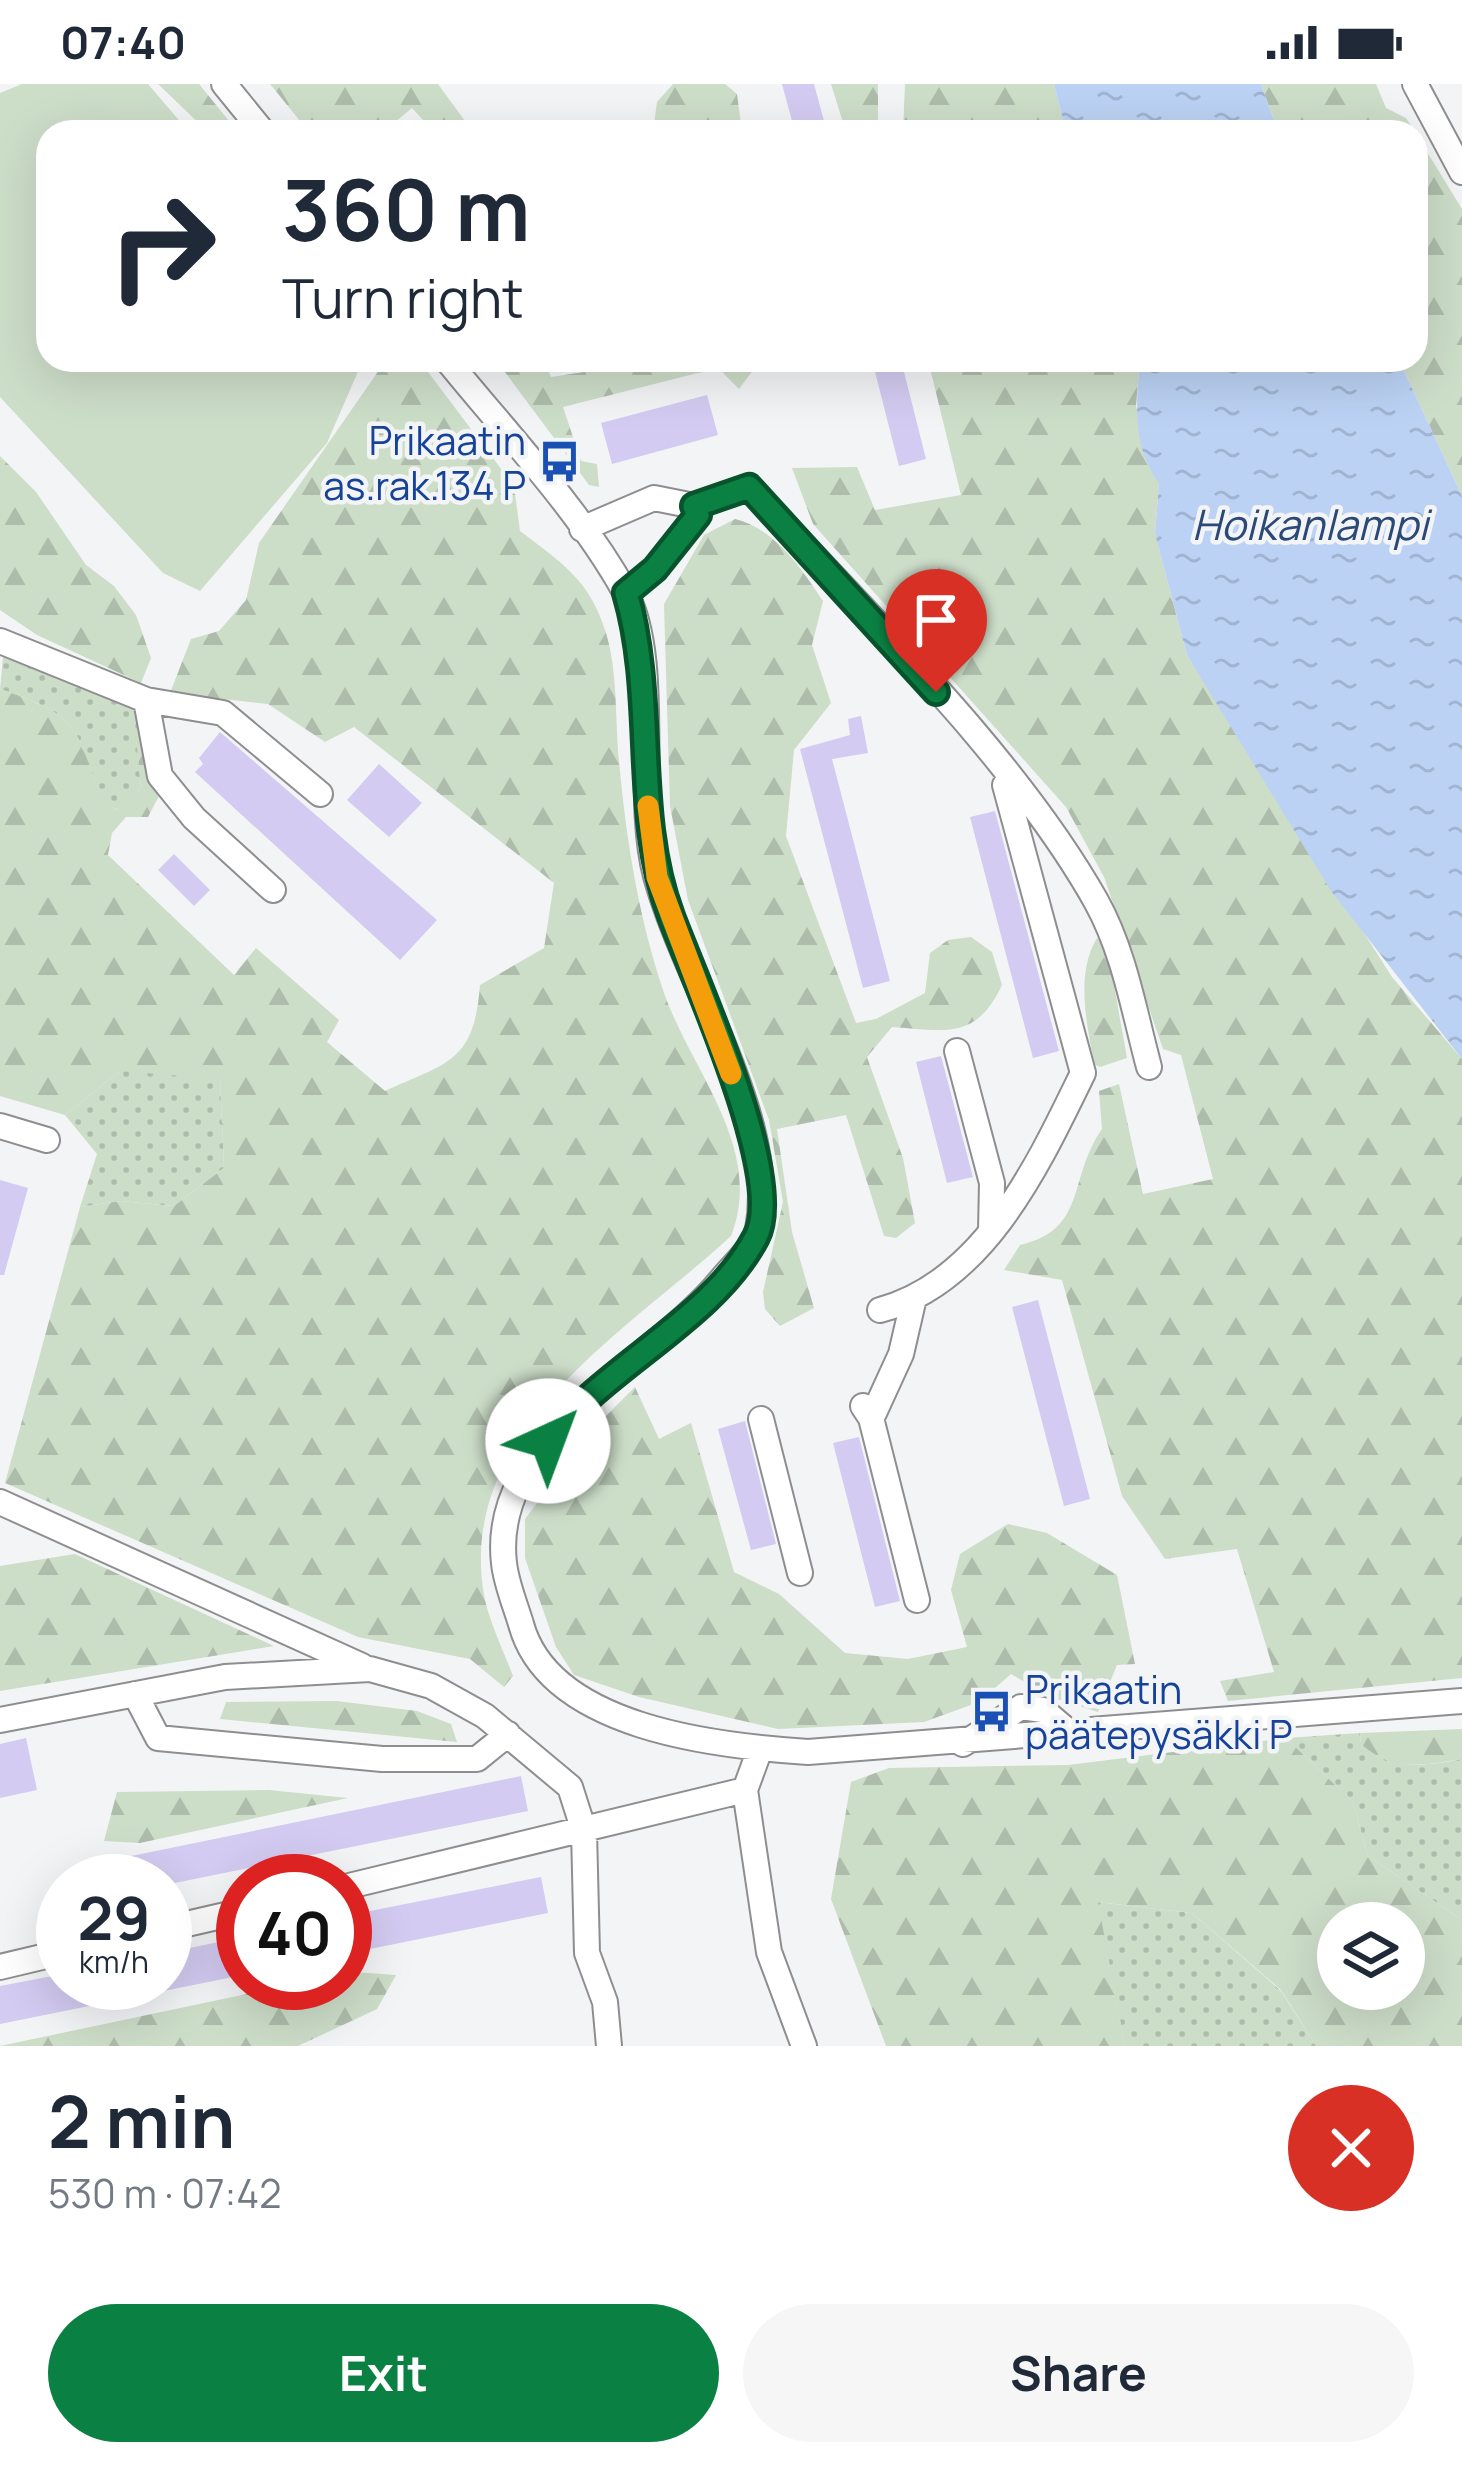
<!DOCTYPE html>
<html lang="en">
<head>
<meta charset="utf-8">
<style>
	:root { --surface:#fff; --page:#f6f6f7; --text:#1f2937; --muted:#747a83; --accent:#0b8043 }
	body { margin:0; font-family:Manrope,sans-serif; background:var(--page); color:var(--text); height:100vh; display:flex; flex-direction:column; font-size:45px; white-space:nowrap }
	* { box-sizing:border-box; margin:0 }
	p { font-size:39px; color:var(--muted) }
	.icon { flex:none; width:66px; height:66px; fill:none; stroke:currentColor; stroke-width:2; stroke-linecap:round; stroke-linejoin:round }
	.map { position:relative; height:1962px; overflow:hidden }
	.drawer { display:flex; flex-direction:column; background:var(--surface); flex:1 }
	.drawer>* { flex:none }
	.guide { position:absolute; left:36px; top:36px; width:1392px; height:252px; border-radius:36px; box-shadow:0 12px 48px #0002; background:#fff; color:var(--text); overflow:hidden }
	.buttons { position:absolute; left:1317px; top:1818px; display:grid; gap:24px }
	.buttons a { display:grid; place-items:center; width:108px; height:108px; border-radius:50%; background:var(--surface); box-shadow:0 12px 48px #0002; font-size:60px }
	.speed { position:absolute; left:36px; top:1770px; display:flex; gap:24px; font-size:60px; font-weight:700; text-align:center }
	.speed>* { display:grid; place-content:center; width:156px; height:156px; border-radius:50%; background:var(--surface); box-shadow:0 12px 48px #0002; line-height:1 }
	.speed small { font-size:30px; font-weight:400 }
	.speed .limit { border:18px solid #d22; background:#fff; color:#111 }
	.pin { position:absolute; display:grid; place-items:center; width:102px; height:102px; color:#fff; margin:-123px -51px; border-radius:50% 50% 50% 0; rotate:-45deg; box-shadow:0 0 12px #0007 }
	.pin .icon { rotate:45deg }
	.me { position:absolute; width:132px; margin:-66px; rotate:43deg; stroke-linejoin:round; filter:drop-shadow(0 0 9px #0008) }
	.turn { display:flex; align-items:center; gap:42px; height:252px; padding:0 48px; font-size:54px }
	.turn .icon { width:156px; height:156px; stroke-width:2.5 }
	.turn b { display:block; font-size:84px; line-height:102px }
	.round { display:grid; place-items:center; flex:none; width:126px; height:126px; border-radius:63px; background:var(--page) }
	.summary { display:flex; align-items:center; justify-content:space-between; height:204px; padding:0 48px }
	h1 { font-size:72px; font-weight:700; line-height:90px }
	.button { display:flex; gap:24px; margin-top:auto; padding:24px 48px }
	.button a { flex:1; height:138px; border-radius:72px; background:var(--accent); color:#fff; font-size:48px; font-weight:700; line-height:138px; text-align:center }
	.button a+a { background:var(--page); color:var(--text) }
	.status { display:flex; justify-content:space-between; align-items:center; height:84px; padding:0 60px; background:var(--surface); direction:ltr }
	.status svg { height:33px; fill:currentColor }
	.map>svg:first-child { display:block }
</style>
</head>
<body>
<div class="status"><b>07:40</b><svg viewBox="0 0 49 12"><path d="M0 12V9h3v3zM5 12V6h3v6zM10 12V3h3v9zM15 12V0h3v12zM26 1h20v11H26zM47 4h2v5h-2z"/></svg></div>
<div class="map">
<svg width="1462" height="1962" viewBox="0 0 1462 1962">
	<defs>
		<pattern id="grass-dots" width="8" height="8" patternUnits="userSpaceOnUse" patternTransform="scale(3)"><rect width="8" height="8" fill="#ccddc8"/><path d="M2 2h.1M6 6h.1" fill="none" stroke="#aebdab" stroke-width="1.8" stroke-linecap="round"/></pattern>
		<pattern id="forest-firs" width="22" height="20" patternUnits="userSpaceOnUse" patternTransform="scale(3)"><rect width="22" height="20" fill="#ccddc8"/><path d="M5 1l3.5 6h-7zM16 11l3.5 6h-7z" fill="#aebdab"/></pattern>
		<pattern id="water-ripples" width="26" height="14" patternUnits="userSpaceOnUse" patternTransform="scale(3)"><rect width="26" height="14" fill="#bbd2f4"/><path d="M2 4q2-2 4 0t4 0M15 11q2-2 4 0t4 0" fill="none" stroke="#a0b3d0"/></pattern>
	</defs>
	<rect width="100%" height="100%" fill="#f3f4f6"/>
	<path fill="url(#grass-dots)" d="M3 573 134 622 150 688 137 658 141 704 118 726 102 718C75 640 80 633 0 605Z
		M120 987H174L220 995 224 1084 174 1122 120 1117 80 1123 97 1070 65 1031Z
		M1360 1649 1361 1660C1392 1688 1424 1682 1462 1675V1836L1368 1772 1353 1718 1286 1654Z
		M1097 1818 1192 1829 1281 1907 1316 1962H1125Z"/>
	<path fill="url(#forest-firs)" fill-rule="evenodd" d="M158 0H199L238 48H208Z
		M270 0H438L473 48H434L412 24 383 48H309Z
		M673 0H725L737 10 742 48H653L657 18Z
		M831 0H878V39L871 48H846Z
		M905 0H1054L1066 48H903Z
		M1261 0H1376L1386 24 1406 34 1415 48H1278Z
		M1416 50 1462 125V412L1399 276H1416Z
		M386 276H419L514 402 520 447C562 479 590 496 606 549 618 588 615 637 619 677 626 754 638 830 662 903 688 984 766 1063 731 1152 628 1247 460 1343 483 1505 487 1534 503 1565 513 1592L504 1603 470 1575 358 1553 5 1399 80 1123 120 1117 174 1122 224 1084 220 995 120 987 65 1031 0 1012V605C80 633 75 640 102 717L117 726 141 704 136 652 159 712 148 733H126L112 749 108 771 234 891 256 864 339 936 327 958 385 1007C449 978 474 978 480 901L544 864 554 799 354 643 325 658 268 620 170 609 191 555 219 547 246 516 259 459Z
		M496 276H544L551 293 610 284 614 276H753L754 285 739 305 722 288 706 287 563 323 581 377 597 380 599 403 589 401Z
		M928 276H1140L1136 322 1159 399 1155 450 1187 571 1392 893 1462 975V1594L1228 1617 1220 1597 1274 1588 1237 1465 1165 1475 1122 1412 1062 1196 1004 1186 1020 1161C1088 1145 1067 1095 1102 1045L1099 1007 1119 1000 1143 1110 1213 1095 1181 971 1163 965 1104 793 1066 723 813 440 792 384 857 383 875 426 961 411Z
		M0 372 36 408 86 481 114 502 136 531 151 574 141 599 37 551 0 526Z
		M735 435C774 444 802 485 823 517L812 561 831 619 794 666 786 752 856 939 876 935 925 909 930 869 948 856 971 853 992 868 1002 901C976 956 947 947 892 943L867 973 903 1074 915 1139 896 1154 884 1152 846 1031 777 1045 792 1148 814 1224 780 1242 765 1225 763 1208 783 1118 769 1036 688 816 670 722 664 520 704 451Z
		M1097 854 1107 862 1127 974 1100 983 1094 980C1087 940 1075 890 1097 854Z
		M635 1303 659 1355 691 1339 734 1488 779 1510 845 1569 908 1575 967 1563 951 1506 960 1470 1008 1440 1047 1449 1117 1491 1135 1580 1117 1581 1098 1628 1051 1613 1011 1590 979 1618 924 1638 778 1645 639 1613 574 1591 556 1563 525 1474V1435L591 1347Z
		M75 1470 274 1562 0 1607V1482Z
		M337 1617 417 1627 451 1640 457 1658 220 1635 226 1618Z
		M1462 1645V1675C1423 1681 1393 1689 1361 1660L1360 1649Z
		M1286 1654 1353 1718 1368 1772 1462 1836V1962H1316L1281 1906 1192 1829 1098 1818 1125 1962H886L831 1815 851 1698 889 1684 1068 1681ZM1338 1839H1404V1905H1338Z
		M269 1706 348 1714 140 1759 104 1757 117 1708Z
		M354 1888 396 1891 377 1925 298 1962H0L299 1899H345V1890Z"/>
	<path fill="#ccddc8" d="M22 0H148L189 48H48V276H363L327 359 200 507 163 489 0 313V9Z"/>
	<path fill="url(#water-ripples)" d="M1054 0H1261L1278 48H1066Z
		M1140 276H1399L1462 412V975L1331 807 1187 571 1155 450 1159 399C1132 363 1136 319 1140 276Z"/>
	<path fill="#d3cbf1" d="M782 0H814L827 48H795Z
		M872 276H901L926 375 899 382Z
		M707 311 718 351 612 380 601 339Z
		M861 632 868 669 832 675 890 897 863 904 800 665 850 651 848 635Z
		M220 648 437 836 400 876 195 688 203 680 199 674Z
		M379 680 422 719 389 753 347 716Z
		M995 727 1059 967 1033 974 970 733Z
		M174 770 210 806 194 822 158 786Z
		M941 972 973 1093 947 1099 916 978Z
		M0 1096 28 1104 4 1191H0Z
		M1038 1216 1090 1415 1064 1422 1012 1223Z
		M745 1337 776 1460 751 1466 718 1345Z
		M859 1353 900 1517 875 1523 833 1359Z
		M26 1654 37 1706 0 1714V1660Z
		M521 1692 528 1727 165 1801V1797H106L102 1778Z
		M541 1793 548 1829 345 1870V1832Z
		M243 1853V1891L0 1940V1902L63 1890V1899H165V1869Z"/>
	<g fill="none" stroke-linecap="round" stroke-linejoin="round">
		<defs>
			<path id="minor" d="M224 0 263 48
				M1415 0 1462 88
				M447 276C507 350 577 423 624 506 663 575 634 711 656 792 685 899 779 1034 758 1145 755 1163 733 1181 722 1195 654 1279 489 1351 504 1479 506 1499 515 1520 521 1540 549 1644 716 1662 808 1668L1462 1617
				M582 445 654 414 694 422 749 403C863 528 1013 670 1096 817 1124 867 1134 927 1149 983
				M626 509 655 485 697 431 694 422
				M0 557 146 616 223 629 320 710
				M146 616 160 692 194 734 273 806
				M957 967 992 1099 991 1147
				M0 1042 47 1056
				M880 1226C985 1198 1039 1079 1083 989L1005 701
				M863 1322 871 1334 917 1516
				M874 1329 901 1270 913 1218
				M761 1335 800 1489
				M0 1418 362 1582
				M135 1610 158 1654 382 1675H477L508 1650
				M0 1636 225 1593 370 1585 431 1602 485 1632 570 1703 584 1747 587 1869 605 1918 609 1962
				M963 1660 1021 1623 1043 1626 1071 1650
				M760 1665 745 1706 769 1868 804 1962
				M345 1803 745 1706
				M165 1845 243 1827
				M0 1883 63 1868"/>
		</defs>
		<use href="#minor" stroke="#8e8e90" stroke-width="28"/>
		<use href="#minor" stroke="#fff" stroke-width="24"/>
	</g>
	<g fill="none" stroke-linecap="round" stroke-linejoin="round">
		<defs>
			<path id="route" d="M548 1357C603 1283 713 1236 756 1153 787 1095 695 897 671 832 632 728 657 615 626 509L655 485 698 431 694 422 749 403 936 608"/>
		</defs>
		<use href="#route" stroke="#07532c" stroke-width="30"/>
		<use href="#route" stroke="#0b8043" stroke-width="21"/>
		<path stroke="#f59e0b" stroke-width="21" d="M648 722 657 793 731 990"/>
	</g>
	<defs>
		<symbol id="bus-bare" viewBox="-9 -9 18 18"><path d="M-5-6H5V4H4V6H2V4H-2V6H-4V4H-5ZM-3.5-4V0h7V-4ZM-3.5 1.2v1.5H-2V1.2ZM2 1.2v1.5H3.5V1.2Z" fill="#1a4fb4" stroke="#f3f4f6" stroke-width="2.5" paint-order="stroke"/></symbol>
	</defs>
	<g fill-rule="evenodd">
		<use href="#bus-bare" x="530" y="348" width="59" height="59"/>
		<use href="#bus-bare" x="962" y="1598" width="59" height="59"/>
	</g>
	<g text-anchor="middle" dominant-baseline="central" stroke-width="9" stroke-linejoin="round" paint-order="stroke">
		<g font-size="39" fill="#164399" stroke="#f3f4f6" text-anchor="end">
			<text x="526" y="356">Prikaatin<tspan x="526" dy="45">as.rak.134 P</tspan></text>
			<text x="1025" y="1605" text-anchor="start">Prikaatin<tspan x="1025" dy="45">päätepysäkki P</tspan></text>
		</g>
		<g font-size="42" font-style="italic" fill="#2b4976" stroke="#f3f4f6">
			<text x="1310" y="440">Hoikanlampi</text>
		</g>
	</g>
</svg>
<div class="buttons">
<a><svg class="icon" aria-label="layers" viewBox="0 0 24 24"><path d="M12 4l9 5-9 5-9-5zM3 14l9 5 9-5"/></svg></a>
</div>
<div class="speed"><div>29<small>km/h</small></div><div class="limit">40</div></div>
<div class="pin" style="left:936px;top:608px;background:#d93025"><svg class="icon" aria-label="arrive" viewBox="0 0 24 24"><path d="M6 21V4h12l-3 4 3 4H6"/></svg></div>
<svg class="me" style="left:548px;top:1357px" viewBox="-20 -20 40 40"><circle r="19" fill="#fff"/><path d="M0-13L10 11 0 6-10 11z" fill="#0b8043"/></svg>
<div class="guide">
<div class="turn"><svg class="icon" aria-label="right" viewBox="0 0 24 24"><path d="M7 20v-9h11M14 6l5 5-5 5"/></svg><div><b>360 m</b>Turn right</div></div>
</div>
</div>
<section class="drawer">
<div class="summary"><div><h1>2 min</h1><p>530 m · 07:42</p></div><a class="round" style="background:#d93025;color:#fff"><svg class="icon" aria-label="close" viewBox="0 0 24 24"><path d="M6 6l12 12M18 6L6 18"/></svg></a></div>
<div class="button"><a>Exit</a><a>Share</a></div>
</section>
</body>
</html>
